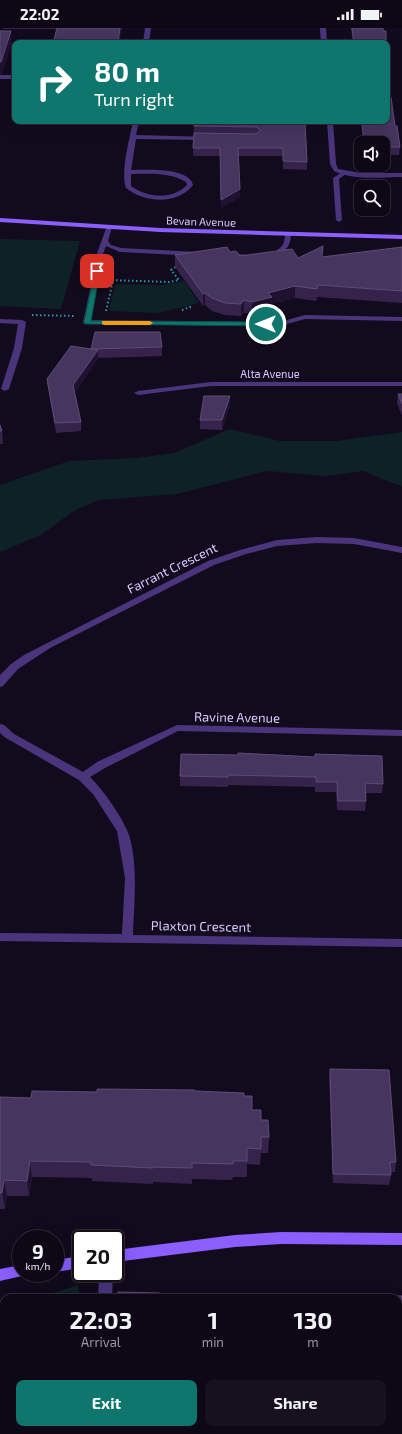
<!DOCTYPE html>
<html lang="en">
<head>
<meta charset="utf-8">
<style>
	:root { --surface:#0e0816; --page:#17111f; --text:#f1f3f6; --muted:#9b9aa1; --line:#2e2935; --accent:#0f766e }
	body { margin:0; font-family:"Exo 2",sans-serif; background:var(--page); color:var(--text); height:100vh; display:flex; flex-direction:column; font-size:15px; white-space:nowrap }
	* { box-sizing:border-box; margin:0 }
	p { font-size:13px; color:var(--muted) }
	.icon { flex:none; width:22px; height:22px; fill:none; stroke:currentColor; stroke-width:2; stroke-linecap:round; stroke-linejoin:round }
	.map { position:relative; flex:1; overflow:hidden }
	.details { position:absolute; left:0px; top:1266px; width:402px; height:140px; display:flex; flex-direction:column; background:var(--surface); border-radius:12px 12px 0 0; box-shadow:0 4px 16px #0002,0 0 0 1px var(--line) }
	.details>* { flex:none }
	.hud { position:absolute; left:12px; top:12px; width:378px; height:84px; border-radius:8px; box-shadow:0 4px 16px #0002,0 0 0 1px var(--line); background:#0f766e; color:#fff; overflow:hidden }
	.tools { position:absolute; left:354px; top:108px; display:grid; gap:8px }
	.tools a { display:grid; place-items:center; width:36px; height:36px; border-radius:8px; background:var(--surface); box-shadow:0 4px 16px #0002,0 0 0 1px var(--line); font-size:20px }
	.speed { position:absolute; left:12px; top:1202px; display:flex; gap:8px; font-size:20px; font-weight:700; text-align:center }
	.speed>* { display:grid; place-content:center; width:52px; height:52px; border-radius:50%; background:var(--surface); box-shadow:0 4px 16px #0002,0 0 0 1px var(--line); line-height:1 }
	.speed small { font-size:10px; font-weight:400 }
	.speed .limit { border:2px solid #111; border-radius:6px; background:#fff; color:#111 }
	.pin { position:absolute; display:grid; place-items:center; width:34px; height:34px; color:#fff; margin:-17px; border-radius:8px; box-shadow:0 2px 6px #0006 }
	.me { position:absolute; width:44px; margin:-22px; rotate:270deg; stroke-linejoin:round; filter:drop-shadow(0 0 3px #0008) }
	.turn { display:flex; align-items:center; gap:14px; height:84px; padding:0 16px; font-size:18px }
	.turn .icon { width:52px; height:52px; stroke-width:2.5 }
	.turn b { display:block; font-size:28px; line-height:34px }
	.eta { display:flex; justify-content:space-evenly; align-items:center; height:68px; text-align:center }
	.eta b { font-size:24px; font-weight:700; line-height:28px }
	.button { display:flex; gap:8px; margin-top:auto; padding:8px 16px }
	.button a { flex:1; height:46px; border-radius:8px; background:var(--accent); color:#fff; font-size:16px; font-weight:700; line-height:46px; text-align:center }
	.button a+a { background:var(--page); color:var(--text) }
	.status { display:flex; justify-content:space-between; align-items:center; height:28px; padding:0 20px; background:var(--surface); direction:ltr }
	.status svg { height:11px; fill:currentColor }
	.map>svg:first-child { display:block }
</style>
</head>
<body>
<div class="status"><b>22:02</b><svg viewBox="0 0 49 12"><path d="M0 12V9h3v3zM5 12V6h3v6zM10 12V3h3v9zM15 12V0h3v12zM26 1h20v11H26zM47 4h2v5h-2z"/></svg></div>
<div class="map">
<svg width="402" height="1406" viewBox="0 0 402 1406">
	<rect width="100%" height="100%" fill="#120b1d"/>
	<path fill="#0e2127" d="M0 211 80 213 61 281 0 278Z
		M184 253 199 275 158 285 109 283 115 256 162 257Z
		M230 401 280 413H336L402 404V458L392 455 363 443 325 448 267 443 177 466 98 472 74 483 41 507 0 524V457L69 433 137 430 174 425Z
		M78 1257 80 1270H36Z
		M0 1288 4 1308V1402H16V1406H0Z"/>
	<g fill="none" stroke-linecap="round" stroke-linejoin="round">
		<path stroke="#2b96af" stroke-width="2" stroke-dasharray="1.5 2.5" stroke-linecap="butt" d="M108 252 169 254 179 252 171 242 177 238
			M182 282 193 278
			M106 283 113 253
			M32 287 75 288"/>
		<path fill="#4a357d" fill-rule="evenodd" d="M344 143 347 145 339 151 342 192 339 194 336 192 333 150Z
			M107 198 112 199 108 213 111 217 121 220 198 224 201 226 198 228 120 224 106 218 98 239 100 243 91 292 280 294 305 287 402 289V293L305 291 280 298 84 296 83 294 94 243 92 239Z
			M286 205 291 206C291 238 247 230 226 229L223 227 226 225C241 226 270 231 281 219 285 215 284 209 286 205Z
			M0 291 22 292 26 294 22 320 9 361 5 363 1 361 14 320 18 296 0 295Z
			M99 1245H113L112 1270H98Z
			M85 1402H99V1406H85Z"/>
		<path fill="#4a357d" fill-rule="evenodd" d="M145 0H151L149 15H143Z
			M320 0H326L327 15H321Z
			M0 47H15V51H0Z
			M133 93H139L136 107 209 109V111L207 112 136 111 131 142C146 142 189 139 193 157 178 177 144 175 126 160 120 144 130 110 133 93ZM131 146C150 146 169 144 186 154L187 157C173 172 147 170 131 158Z
			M327 93H333L336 136 338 141 361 145H402V149C380 149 355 153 334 143L330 136Z
			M211 354H402V358H211L138 367 134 365 138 363Z
			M317 509 354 510 402 519V525L354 516 317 515 277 518 246 526 214 537 50 620 18 641 3 658 0 659V647L11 636 24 627 208 533 240 522 277 512Z
			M0 696 4 697 14 706 83 744 97 734 177 697 402 702V708L178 703 105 740 90 749C103 762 120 786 127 802 139 831 134 876 133 907L402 911V919L0 913V905L122 906 125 850 117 803 93 766 79 752 6 710 0 705Z"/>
		<path fill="#8a5eff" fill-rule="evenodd" d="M0 190 160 200 402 207V211L160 204 0 194Z
			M281 1204 402 1205V1217L281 1216 235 1219 115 1234V1222L235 1207Z
			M81 1228V1240L55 1244V1232Z
			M21 1237V1245H27L26 1247 0 1253V1241Z"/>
	</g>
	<path fill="#35234c" d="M3 0H122V1H3Z
		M351 0H383V3L386 15H353Z
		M194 93H305L307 134V142L283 141V128H238L240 169 221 180 220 128H193Z
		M361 93H387L395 98 400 119 399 127H385L384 136H383V115H363Z
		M402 219V275L317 269 316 273 295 270 272 276 271 281 252 286 244 285 241 288 225 287 212 283 205 277 203 278 175 239V227L230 224 240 228 298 230 323 229Z
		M162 319V328L98 330V331L74 365 81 394V403L56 405 48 360 47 351 91 321Z
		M398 366H402V388L397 375Z
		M230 368V377L222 402 200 401V392Z
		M0 397 2 403 3 416H0Z
		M181 726 383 756 382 765H366V773L365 783 337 782 336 764H315V759L228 757V759L180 758V748Z
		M330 1041 396 1134 395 1144H390L391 1147 389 1157 333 1155 329 1050Z
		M195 1063 244 1068 252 1082 261 1092 269 1109 268 1125H261L260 1137 247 1136V1149H233L232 1152 192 1151V1156L153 1154V1156L92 1153V1150L32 1149 29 1168H7L5 1181H0V1069L31 1070 97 1064Z
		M316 1268H402V1384L398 1383V1270H315Z
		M117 1402H206V1406H117Z"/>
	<path fill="#1f1231" d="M120 0H122L120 15H118Z
		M11 3 12 15 2 46H0V34Z
		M240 161V169L221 180V172Z
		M295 258V270L272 276 271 281 252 286V274L268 265Z
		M205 265V277L203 278V266Z
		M244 272V285L241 288V276Z
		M98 322V331L73 366V357Z
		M230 368V377L222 402V392Z
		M30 1133 32 1149 29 1168 27 1153Z
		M4 1152 7 1168 5 1181 2 1165Z"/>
	<path fill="#46355f" stroke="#5e4c78" d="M57 0H120L118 15H53Z
		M352 0H383V3H386V15H354Z
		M0 3H11L1 34H0Z
		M387 69H391L395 98H397L400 119H385V129H383V115H364L362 93H387Z
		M194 93H305L307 134 283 133V120H238L240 161 221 172 220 120H193L194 105 256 106 261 102 256 99 194 98Z
		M323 218 322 229 402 219V263L318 257 317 261 295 258 268 265 272 269 252 274 244 272 241 276 225 275 212 270 205 265 203 266 175 227 227 219 230 224 236 223 240 228 292 221 298 230Z
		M95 304H160L162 319 91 321Z
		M71 318 98 322 73 357 81 394 55 395 47 351Z
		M398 366H402V376Z
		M204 368H230L222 392H200Z
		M0 397 2 403H0Z
		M238 725 315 729V726L382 728 383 756 365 755 366 773H338L337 754H316V749L228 747V749L180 748 181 726 238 727Z
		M330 1041 389 1042 396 1134H390L391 1147 333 1146Z
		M97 1061 195 1062V1063L244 1065V1068H252V1082H261V1092H268L269 1109H261V1121L247 1120V1133H233V1136L192 1135V1140L153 1139V1140L91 1137V1134L30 1133 27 1153 4 1152 2 1165H0V1069L31 1070 32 1063 97 1064Z
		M118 1264 160 1265V1270H115H117Z
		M201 1268 229 1269V1270H201Z
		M316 1268H402V1370H398V1270H316Z
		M121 1402H206V1406H120Z
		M275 1402H301V1406H275Z"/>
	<path fill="#0f766e" stroke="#0a4d48" d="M95 242 100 243 91 293 266 294 269 296 266 298 85 296 84 294Z"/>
	<path fill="#f59e0b" d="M102 293H150L153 295 150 297H104L102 296Z"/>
	<g text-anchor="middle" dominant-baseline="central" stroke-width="3" stroke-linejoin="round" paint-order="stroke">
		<g font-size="11" fill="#dbc7ff" stroke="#120b1d">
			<text transform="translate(201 193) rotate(2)">Bevan Avenue</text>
			<text x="270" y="345">Alta Avenue</text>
		</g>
		<g font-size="13" fill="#dbc7ff" stroke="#120b1d">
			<text transform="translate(172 540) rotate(-26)">Farrant Crescent</text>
			<text transform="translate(237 689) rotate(1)">Ravine Avenue</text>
			<text transform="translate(201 898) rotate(1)">Plaxton Crescent</text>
		</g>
	</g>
</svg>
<div class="tools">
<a><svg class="icon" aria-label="sound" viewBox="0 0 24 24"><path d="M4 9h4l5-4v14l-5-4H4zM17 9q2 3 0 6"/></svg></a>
<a><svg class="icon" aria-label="search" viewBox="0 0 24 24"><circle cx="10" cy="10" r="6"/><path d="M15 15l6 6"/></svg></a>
</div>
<div class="speed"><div>9<small>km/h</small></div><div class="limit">20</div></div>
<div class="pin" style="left:97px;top:243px;background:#d93025"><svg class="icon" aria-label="arrive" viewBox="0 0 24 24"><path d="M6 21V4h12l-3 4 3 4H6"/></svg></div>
<svg class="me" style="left:266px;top:296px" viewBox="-20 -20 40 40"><circle r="17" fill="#0f766e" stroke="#fff" stroke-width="3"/><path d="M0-11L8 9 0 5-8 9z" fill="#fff"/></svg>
<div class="hud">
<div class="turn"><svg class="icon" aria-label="right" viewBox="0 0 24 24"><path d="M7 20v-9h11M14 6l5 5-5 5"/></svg><div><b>80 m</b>Turn right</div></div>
</div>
<section class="details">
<div class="eta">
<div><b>22:03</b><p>Arrival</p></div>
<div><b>1</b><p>min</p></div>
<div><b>130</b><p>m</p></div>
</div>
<div class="button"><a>Exit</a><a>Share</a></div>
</section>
</div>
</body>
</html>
